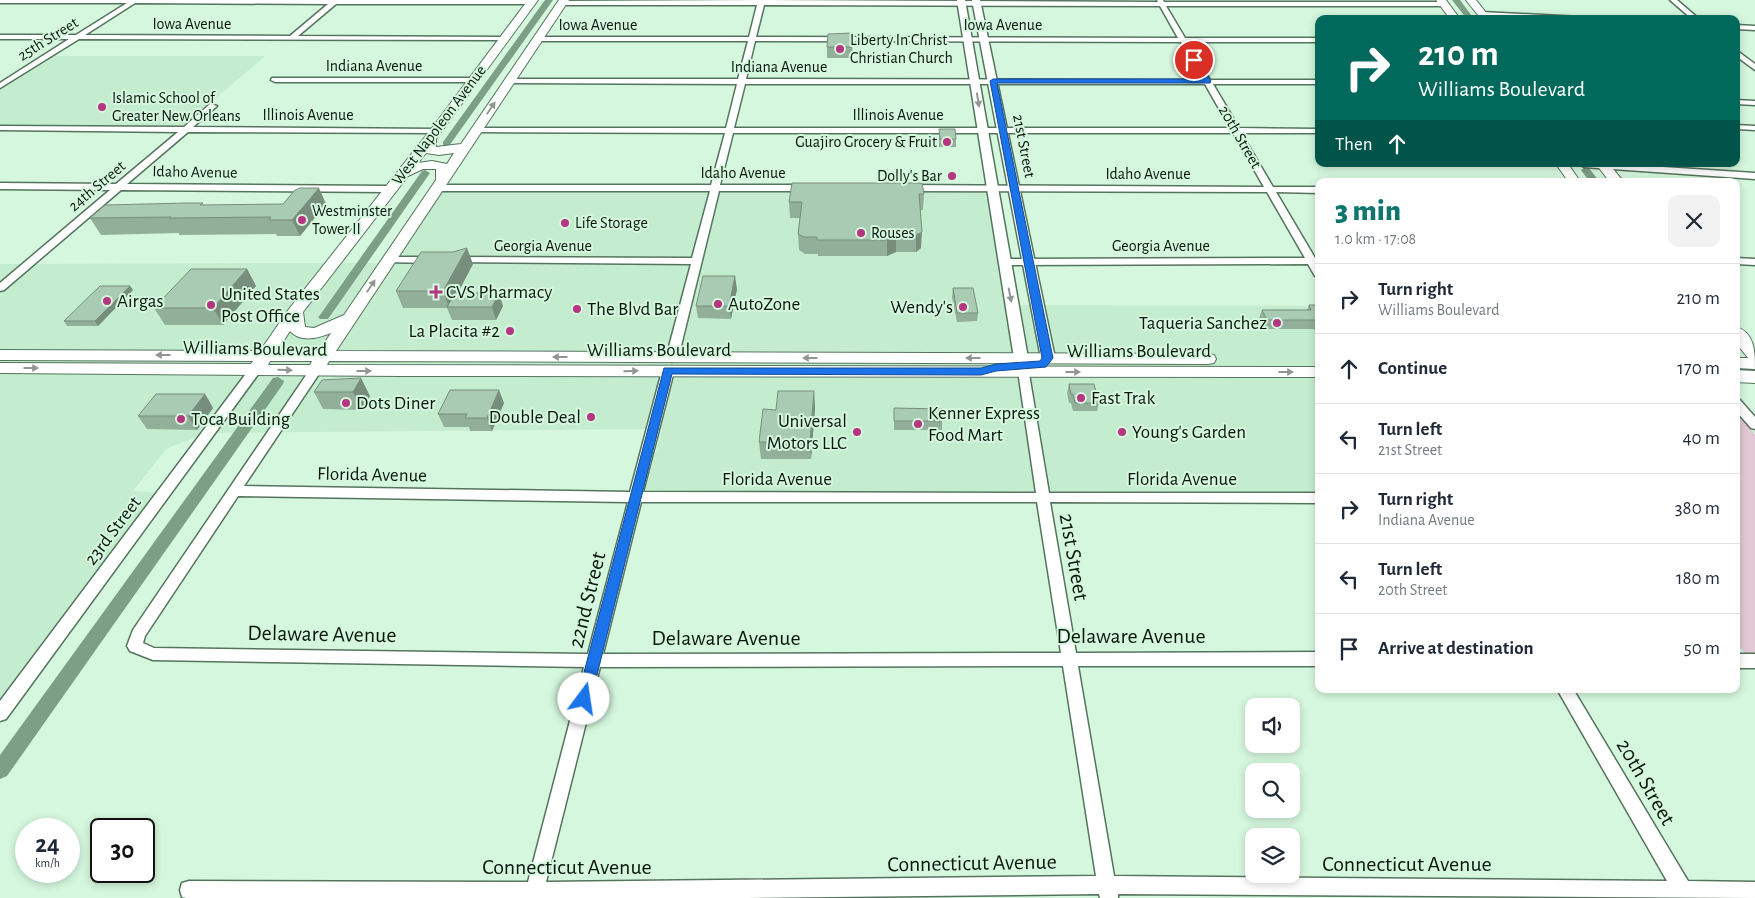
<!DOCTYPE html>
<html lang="en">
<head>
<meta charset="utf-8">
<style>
	:root { --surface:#fff; --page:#f2f2f3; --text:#1f2937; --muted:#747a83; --line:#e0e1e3; --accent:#0f766e }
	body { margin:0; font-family:"Alegreya Sans",sans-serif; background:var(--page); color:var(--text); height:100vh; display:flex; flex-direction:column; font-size:19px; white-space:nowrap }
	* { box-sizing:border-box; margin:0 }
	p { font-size:16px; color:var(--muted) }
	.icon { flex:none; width:28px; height:28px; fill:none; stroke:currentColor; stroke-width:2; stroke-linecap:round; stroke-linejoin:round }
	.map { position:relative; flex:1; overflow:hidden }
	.sheet { position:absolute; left:1315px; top:178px; width:425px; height:515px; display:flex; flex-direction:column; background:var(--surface); border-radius:10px; box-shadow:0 2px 8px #0003 }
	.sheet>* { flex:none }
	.top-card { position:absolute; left:1315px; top:15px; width:425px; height:152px; border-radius:10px; box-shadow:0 2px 8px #0003; background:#00695c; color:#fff; overflow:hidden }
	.tools { position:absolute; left:1245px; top:698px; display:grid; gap:10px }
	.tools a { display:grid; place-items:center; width:55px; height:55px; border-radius:10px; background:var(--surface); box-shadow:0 2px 8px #0003; font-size:25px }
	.speed { position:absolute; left:15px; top:818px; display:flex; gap:10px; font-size:25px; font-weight:700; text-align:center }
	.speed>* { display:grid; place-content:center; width:65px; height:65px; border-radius:50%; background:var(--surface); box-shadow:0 2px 8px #0003; line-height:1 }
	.speed small { font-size:12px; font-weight:400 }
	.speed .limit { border:2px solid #111; border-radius:8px; background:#fff; color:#111 }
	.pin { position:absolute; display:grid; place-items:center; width:42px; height:42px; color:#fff; margin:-21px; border:2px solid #fff; border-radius:50%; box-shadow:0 1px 5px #0007 }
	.me { position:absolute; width:55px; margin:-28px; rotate:14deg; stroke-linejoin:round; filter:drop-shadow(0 0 4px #0008) }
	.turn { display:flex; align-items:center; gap:18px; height:105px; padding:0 20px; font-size:22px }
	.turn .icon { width:65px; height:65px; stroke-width:2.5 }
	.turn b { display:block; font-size:35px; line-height:42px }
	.then { display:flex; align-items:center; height:48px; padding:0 20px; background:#0003; gap:10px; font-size:19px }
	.round { display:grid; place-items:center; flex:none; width:52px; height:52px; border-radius:10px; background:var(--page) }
	.overview { display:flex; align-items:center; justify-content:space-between; height:85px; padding:0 20px }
	h1 { font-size:30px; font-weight:800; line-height:38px; color:var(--accent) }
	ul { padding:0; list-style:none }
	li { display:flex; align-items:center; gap:15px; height:70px; padding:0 20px; border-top:1px solid var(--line) }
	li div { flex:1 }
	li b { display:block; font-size:19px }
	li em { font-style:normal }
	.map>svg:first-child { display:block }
</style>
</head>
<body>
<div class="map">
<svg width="1755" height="898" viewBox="0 0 1755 898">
	<rect width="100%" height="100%" fill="#d5f7de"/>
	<path fill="#c4edcf" d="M53 56H265L182 127 0 126V89Z
		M442 192H989L1005 305 1319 306V492L645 491 662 429 206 433 166 449 133 491 160 493 0 703V264L395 263Z"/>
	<path fill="#e2c8d4" d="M1736 409 1755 435V654H1745L1736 642Z"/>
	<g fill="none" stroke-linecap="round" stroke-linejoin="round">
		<path fill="#7c9f85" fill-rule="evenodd" d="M545 0H553L449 146H443V142Z
			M1452 0H1460L1474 19H1467Z
			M1586 167 1589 168 1599 181H1589L1581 170Z
			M425 170 430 173 328 319H320L318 317 320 315 422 171Z
			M278 377 284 381 283 384 7 776 0 779V755L273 378Z"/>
		<defs>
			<path id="minor" d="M0 0H531L534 2 531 4H336L298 36 506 37 507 38 504 40 79 39 0 88V83L69 39H0V35H76L127 3H0ZM135 3 328 4 290 36 85 35Z
				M759 0 1158 2 1157 0H1163L1164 2H1445L1448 4 1445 6H1166L1185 38H1319V42H1188L1210 80H1319V84H1213L1239 128 1319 129V133H1241L1273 187H1319V193L1276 192 1315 258 1319 259V277L1315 276 1308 264 1004 265 999 262 1004 259 1305 258 1267 192 906 191 902 188 906 185 1264 187 1233 133H733L720 185H806L810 188 806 191H719L678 358 672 362 666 358 691 264 452 262V258L456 257 692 258 710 191H437L433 188 437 185H711L725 133 477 132 473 130 477 128H726L737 84 509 83 505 81 509 79H738L748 41H538L535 39 538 37H749L757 5H563L560 3 563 1ZM764 5 1160 6 1178 38 756 37ZM755 41 1181 42 1202 80 746 79ZM745 84H1205L1230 128H734Z
				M1670 0H1677L1699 19H1692Z
				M1482 12 1581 17 1584 19H1537L1480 15V13Z
				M1736 25 1755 26V30L1736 29Z
				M1736 50 1755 64V70L1736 56Z
				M272 78H473L477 80 473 82H275L271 80Z
				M1736 100 1755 101V105L1736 104Z
				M210 104 217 106 193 127 436 129 440 131 436 133 188 132 127 184 390 186 394 189 390 192 121 190 4 290 0 291V283L110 190 0 189V183L116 184 178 132 0 130V126L184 127Z
				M1736 125 1755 126V130L1736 129Z
				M1580 164H1617L1755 173V179L1584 167Z
				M389 257H431L436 260 431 263 385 262V258Z
				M1736 258 1755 259V265L1736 264Z
				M255 366 259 367 261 370 259 373 6 719 0 721V701L251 367Z
				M315 367 321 371 244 486 630 492 662 371 668 367 674 371 643 492 1036 493 1018 371 1024 367 1028 368 1049 493H1319V503L1050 502 1076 653 1319 652V666H1078L1114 876 1667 881 1557 689H1573L1688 881 1755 882V898L1118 894V898H1100L1099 894 748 898H186L182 897 180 890 182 883 189 881 528 882 584 667 153 660 130 651 127 646 133 630 311 368ZM238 496 628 502 588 654 154 648 143 643 145 636ZM641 502H1037L1061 653 603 654ZM1063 666 1096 876 546 882 600 667Z
				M1736 399 1740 400 1755 417V429L1751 428 1736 411Z
				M1736 654H1755V668H1736Z"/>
			<path id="tertiary" d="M957 0H965L1028 358 1026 361H1016L1014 358Z
				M972 0H980L1055 358 1053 361H1043L1041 358Z"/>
			<path id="secondary" d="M528 0H538L436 139V147L461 144 559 0H569L336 351 1208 354 1214 355 1216 359 1214 363 1208 364 329 361 327 365 1319 367V377L402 376 0 373V363L251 364 253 361 0 360V350L260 351 289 309 432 128ZM426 153 439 155 454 153 447 164 432 161 418 163ZM423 169H436V180L344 315 314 328 305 327 303 312 408 176ZM290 331C301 343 318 338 331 333L319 351H277ZM270 361H312L310 365H268Z
				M1436 0H1446L1460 19H1450Z
				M1466 0H1476L1491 19H1481Z
				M1556 164H1568L1580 181H1568Z
				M1596 164H1609L1623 181H1609Z
				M1736 327C1755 332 1755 353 1755 369L1736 368V358H1748L1736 343Z
				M1736 370 1755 371V383L1736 382Z"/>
		</defs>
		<use href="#minor" stroke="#55745e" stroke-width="3"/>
		<use href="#tertiary" stroke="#55745e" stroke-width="3"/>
		<use href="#secondary" stroke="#55745e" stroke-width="2"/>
		<use href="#minor" fill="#fff" fill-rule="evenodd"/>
		<use href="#tertiary" fill="#fff" fill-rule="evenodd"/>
		<use href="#secondary" fill="#fff" fill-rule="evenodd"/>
	</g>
	<path fill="#92af9a" d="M853 33 852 58H827V47Z
		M939 129 956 139V147H939Z
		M924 194 923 210H920L921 248 916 252H896L887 256H818V254H805L799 250 798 234 800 218H790L789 202Z
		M326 204 300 236H277L276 234 179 235V233L101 235 90 218 204 205Z
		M473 264 458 293 503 306 496 320H452L447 308H403L396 291Z
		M247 269 256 286 223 325H165L154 308Z
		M130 286 133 290 98 326H67L64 321Z
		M953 288 978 313 977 321 957 322 952 297Z
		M737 289 731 319 698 318 696 306Z
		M1309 305H1319V338L1314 329H1264L1259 318 1262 310H1307Z
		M322 380 370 396 362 410 323 409 314 392Z
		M1069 384 1099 403 1097 411H1073L1071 403H1069L1067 393Z
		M814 391 815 408 811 459H761L759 442 776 410Z
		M205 394 213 408 197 430 147 429 138 416Z
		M504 403 492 431H470L469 427H444L438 414Z
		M894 408 942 421V430H894Z"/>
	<path fill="#778e7d" d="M319 188 326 204 300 236 292 220Z
		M922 232 921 248 916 252V235Z
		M896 235V252L887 256V240Z
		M467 248 473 264 450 307H449L443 291Z
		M247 269 256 286 223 325 213 308Z
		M735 276 737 289 731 319 729 306Z
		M130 286 133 290 98 326 95 321Z
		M499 293 503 306 496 320 492 307Z
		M361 378 370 396 362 410 353 392Z
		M499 390 504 403 492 431 487 418Z
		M814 391 815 408 811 459 810 442Z
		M205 394 213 408 197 430 188 416Z"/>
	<path fill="#aacbb3" stroke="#778e7d" d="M853 33 852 47H827L828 34Z
		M939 129H955L956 139H940Z
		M792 183H922L924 194H919L922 232 916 235H896L887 240H817V237H804L798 234 802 202H789Z
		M300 188H319L292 220H269L271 217 170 218 171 217 90 218 105 205 186 203H203L200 205 283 204 295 190Z
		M467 248 443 291H396L421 252H453Z
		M191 269H247L213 308H154Z
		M703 276H735L729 306H696Z
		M100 286H130L95 321H64Z
		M953 288H973L978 313H957Z
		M455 293H499L492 307H447Z
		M1309 305H1319V323L1317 320H1267L1262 310H1311Z
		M361 378 353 392H314L322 380Z
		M1069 384H1094L1099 403H1075L1073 394H1071Z
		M450 390H499L487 418H465L467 414H438Z
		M778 391H814L810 442H759L763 409 776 410Z
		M156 394H205L188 416H138Z
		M894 408 942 409V421H894Z"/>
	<defs><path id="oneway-solid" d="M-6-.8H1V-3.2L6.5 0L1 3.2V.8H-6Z" transform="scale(1.25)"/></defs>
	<g fill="#919693">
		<use href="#oneway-solid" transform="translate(978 100) rotate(81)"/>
		<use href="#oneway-solid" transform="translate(491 108) rotate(-56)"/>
		<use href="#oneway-solid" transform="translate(371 286) rotate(-56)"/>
		<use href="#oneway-solid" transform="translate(1010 295) rotate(79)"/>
		<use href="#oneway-solid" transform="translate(163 355) rotate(-180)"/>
		<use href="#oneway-solid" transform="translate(560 357) rotate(-180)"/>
		<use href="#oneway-solid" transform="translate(810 358) rotate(-180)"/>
		<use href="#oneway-solid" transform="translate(973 358) rotate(-180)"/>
		<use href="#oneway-solid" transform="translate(31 368)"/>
		<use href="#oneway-solid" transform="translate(285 370) rotate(1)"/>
		<use href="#oneway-solid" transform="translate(364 371)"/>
		<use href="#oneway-solid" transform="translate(631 371) rotate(-1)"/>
		<use href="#oneway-solid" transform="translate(1073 372)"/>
		<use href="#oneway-solid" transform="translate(1286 372)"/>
	</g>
	<path fill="#1a73e8" stroke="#114b97" d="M1194 58 1198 60 1211 81 1210 83H997L1053 358 1046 367 996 371 981 375 672 374 591 699 589 704 584 705 579 704 577 699 664 368H981L996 364 1040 361 1042 358 990 81 993 79H1202L1191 60Z"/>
	<g fill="#b53581" stroke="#d5f7de" stroke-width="2">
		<circle cx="840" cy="49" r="5"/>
		<circle cx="102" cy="107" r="5"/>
		<circle cx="947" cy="142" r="5"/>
		<circle cx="952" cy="176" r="5"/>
		<circle cx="302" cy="220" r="5"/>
		<circle cx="565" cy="223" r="5"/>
		<circle cx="861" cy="233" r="5"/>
		<path d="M433.5 284.5h5v5h5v5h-5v5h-5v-5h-5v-5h5z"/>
		<circle cx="107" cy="301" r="5"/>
		<circle cx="718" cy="304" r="5"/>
		<circle cx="211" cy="305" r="5"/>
		<circle cx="963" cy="307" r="5"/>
		<circle cx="577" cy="309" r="5"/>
		<circle cx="1277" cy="323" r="5"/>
		<circle cx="510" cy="331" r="5"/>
		<circle cx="1081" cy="398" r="5"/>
		<circle cx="346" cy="403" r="5"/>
		<circle cx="591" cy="417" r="5"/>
		<circle cx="181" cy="419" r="5"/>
		<circle cx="918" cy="424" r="5"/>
		<circle cx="857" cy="432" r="5"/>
		<circle cx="1122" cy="432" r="5"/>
	</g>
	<g text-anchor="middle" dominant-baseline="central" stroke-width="4" stroke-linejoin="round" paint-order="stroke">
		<g font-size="16" fill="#0a160e" stroke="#d5f7de">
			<text x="192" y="24">Iowa Avenue</text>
			<text x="598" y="25">Iowa Avenue</text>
			<text x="1003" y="25">Iowa Avenue</text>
			<text transform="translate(48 39) rotate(-32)">25th Street</text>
			<text x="374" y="66">Indiana Avenue</text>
			<text x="779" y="67">Indiana Avenue</text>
			<text x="308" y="115">Illinois Avenue</text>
			<text x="898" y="115">Illinois Avenue</text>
			<text transform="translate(439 125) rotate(-53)">West Napoleon Avenue</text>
			<text transform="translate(1240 137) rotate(60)">20th Street</text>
			<text transform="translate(1024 146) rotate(79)">21st Street</text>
			<text transform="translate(195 172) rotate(1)">Idaho Avenue</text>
			<text x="743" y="173">Idaho Avenue</text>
			<text x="1148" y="174">Idaho Avenue</text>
			<text transform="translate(97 186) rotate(-40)">24th Street</text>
			<text x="543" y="246">Georgia Avenue</text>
			<text x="1161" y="246">Georgia Avenue</text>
		</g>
		<g font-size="16" fill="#0a160e" stroke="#d5f7de" text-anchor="start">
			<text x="850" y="40">Liberty In Christ<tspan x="850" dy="18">Christian Church</tspan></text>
			<text x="112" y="98">Islamic School of<tspan x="112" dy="18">Greater New Orleans</tspan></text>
			<text x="937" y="142" text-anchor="end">Guajiro Grocery &amp; Fruit</text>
			<text x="942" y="176" text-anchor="end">Dolly's Bar</text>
			<text x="312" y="211">Westminster<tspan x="312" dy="18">Tower II</tspan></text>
			<text x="575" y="223">Life Storage</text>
			<text x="871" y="233">Rouses</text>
		</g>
		<g font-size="19" fill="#0a160e" stroke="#d5f7de" text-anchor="start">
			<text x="446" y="292">CVS Pharmacy</text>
			<text x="221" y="294">United States<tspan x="221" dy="22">Post Office</tspan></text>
			<text x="117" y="301">Airgas</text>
			<text x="728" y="304">AutoZone</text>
			<text x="953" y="307" text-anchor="end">Wendy's</text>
			<text x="587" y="309">The Blvd Bar</text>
			<text x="1267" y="323" text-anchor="end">Taqueria Sanchez</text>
			<text x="500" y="331" text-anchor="end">La Placita #2</text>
			<text x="1091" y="398">Fast Trak</text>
			<text x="356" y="403">Dots Diner</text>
			<text x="928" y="413">Kenner Express<tspan x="928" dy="22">Food Mart</tspan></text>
			<text x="581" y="417" text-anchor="end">Double Deal</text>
			<text x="191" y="419">Toca Building</text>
			<text x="847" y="421" text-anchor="end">Universal<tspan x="847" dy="22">Motors LLC</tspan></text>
			<text x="1132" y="432">Young's Garden</text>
		</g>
		<g font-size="19" fill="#0a160e" stroke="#d5f7de">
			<text transform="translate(255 349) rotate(1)">Williams Boulevard</text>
			<text x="659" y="350">Williams Boulevard</text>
			<text x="1139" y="351">Williams Boulevard</text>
			<text transform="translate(372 475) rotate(1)">Florida Avenue</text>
			<text x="777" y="479">Florida Avenue</text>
			<text x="1182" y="479">Florida Avenue</text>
			<text transform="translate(113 531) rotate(-53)">23rd Street</text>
		</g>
		<g font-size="22" fill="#0a160e" stroke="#d5f7de">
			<text transform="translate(1074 557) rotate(80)">21st Street</text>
			<text transform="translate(587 600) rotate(-76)">22nd Street</text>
			<text transform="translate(322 634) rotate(1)">Delaware Avenue</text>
			<text x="1131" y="636">Delaware Avenue</text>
			<text x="726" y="638">Delaware Avenue</text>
			<text transform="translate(1646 782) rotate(60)">20th Street</text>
			<text transform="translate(972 863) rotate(-1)">Connecticut Avenue</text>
			<text x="1407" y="864">Connecticut Avenue</text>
			<text x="567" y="867">Connecticut Avenue</text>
		</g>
	</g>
</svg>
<div class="tools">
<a><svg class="icon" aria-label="sound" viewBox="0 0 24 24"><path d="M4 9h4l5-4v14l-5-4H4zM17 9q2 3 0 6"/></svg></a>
<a><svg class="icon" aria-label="search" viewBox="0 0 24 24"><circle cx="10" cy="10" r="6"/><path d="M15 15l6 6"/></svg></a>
<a><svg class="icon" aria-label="layers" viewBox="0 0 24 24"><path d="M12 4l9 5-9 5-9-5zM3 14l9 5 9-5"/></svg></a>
</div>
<div class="speed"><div>24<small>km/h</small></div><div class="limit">30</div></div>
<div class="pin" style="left:1194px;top:60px;background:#d93025"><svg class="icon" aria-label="arrive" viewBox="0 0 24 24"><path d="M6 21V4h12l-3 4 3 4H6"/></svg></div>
<svg class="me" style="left:584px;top:699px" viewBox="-20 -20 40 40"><circle r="19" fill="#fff"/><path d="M0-13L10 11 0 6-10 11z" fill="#1a73e8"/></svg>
<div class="top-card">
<div class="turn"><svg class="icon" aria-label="right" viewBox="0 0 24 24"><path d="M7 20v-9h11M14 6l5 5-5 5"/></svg><div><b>210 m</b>Williams Boulevard</div></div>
<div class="then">Then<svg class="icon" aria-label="ahead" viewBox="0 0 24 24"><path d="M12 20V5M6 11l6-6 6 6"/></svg></div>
</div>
<section class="sheet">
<div class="overview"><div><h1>3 min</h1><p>1.0 km · 17:08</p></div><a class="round"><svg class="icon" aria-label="close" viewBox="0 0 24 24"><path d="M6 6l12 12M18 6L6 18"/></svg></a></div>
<ul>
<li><svg class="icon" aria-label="right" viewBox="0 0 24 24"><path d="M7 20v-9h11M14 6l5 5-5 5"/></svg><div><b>Turn right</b><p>Williams Boulevard</p></div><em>210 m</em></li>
<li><svg class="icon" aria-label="ahead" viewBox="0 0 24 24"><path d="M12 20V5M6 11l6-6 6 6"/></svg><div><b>Continue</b></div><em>170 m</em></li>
<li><svg class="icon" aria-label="left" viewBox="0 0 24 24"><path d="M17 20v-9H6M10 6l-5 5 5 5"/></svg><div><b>Turn left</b><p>21st Street</p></div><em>40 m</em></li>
<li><svg class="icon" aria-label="right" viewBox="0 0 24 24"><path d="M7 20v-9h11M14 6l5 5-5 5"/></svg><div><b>Turn right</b><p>Indiana Avenue</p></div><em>380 m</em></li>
<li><svg class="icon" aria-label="left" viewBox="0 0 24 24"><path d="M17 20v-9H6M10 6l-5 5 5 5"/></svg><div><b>Turn left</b><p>20th Street</p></div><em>180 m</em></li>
<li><svg class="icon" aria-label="arrive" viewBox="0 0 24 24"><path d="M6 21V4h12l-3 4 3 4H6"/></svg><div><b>Arrive at destination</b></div><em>50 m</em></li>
</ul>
</section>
</div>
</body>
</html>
